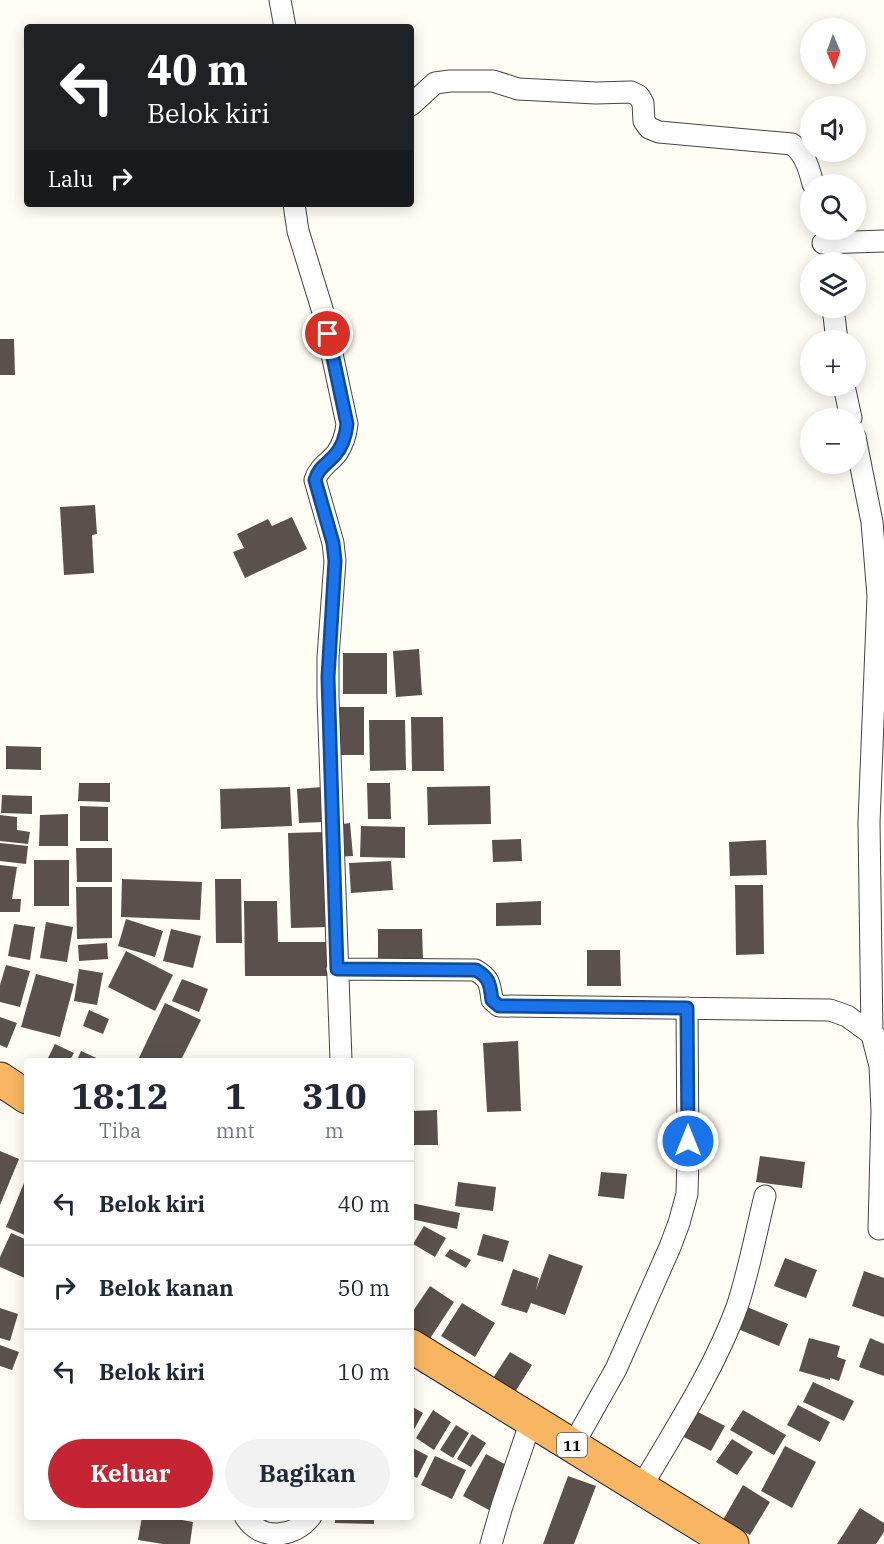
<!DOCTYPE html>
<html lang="id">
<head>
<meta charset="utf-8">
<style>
	:root { --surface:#fff; --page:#f2f2f3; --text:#1f2937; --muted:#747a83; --line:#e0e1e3; --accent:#c52533 }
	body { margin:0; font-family:"IBM Plex Serif",serif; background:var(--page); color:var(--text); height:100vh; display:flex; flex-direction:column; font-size:22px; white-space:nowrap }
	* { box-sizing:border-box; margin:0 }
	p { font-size:20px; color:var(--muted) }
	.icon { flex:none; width:33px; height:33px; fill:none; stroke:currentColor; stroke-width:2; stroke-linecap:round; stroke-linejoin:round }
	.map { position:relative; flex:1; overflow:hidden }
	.drawer { position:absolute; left:24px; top:1058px; width:390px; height:462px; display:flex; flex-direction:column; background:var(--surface); border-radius:6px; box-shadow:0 3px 15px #0003 }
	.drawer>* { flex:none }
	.guide { position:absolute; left:24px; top:24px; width:390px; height:183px; border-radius:6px; box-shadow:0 3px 15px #0003; background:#202124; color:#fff; overflow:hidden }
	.needle { width:39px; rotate:178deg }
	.fabs { position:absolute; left:800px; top:18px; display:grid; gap:12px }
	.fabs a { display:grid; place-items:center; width:66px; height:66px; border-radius:50%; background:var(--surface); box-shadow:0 3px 15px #0003; font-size:30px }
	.pin { position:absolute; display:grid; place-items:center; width:51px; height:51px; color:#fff; margin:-26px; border:3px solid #fff; border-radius:50%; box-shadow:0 2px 6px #0007 }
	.me { position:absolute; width:66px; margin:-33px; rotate:0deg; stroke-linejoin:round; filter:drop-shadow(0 0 4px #0008) }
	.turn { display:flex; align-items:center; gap:21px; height:126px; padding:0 24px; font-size:27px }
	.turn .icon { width:78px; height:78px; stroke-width:2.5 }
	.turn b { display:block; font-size:42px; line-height:51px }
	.then { display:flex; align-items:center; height:57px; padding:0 24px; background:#0003; gap:12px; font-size:22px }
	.eta { display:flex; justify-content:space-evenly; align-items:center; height:102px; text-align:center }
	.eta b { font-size:36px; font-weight:700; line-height:42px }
	.button { display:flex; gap:12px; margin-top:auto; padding:12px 24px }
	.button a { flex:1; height:69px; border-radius:36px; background:var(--accent); color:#fff; font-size:24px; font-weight:700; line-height:69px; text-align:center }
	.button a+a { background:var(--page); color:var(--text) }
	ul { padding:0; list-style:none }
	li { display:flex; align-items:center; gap:18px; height:84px; padding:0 24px; border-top:2px solid var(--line) }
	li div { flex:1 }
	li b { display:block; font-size:22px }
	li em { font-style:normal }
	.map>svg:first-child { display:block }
</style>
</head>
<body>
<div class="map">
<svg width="884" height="1544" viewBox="0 0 884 1544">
	<rect width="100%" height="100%" fill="#fffdf4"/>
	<path fill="#5a514d" d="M0 339H14L15 375H0Z
		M95 505 97 534 92 535 94 573 64 575 60 507Z
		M292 517 307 549 245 578 233 552 244 548 237 534 268 519 272 526Z
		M419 649 422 695 396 697 393 651Z
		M343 653H387V694H343Z
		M333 707H364V755H334Z
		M411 717H443L444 771H412Z
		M369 720H405L406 770 370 771Z
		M6 746 41 747V770L6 769Z
		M79 783H110V802L78 801Z
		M367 783H390L391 819H368Z
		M490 786 491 824 428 825 427 787Z
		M290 787 292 826 221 829 220 789Z
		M322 787 324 822 299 823 297 789Z
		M2 795 32 796V814L1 813Z
		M80 806 108 807V841H80Z
		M68 814V846H39L40 815Z
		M0 815 17 817V830L30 832 28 844 0 841Z
		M350 823 353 856 337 857 335 825Z
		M361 826 405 827V858L360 857Z
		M325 832 328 927 291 928 288 833Z
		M521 839 522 861 493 862 492 840Z
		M766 840 767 875 730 876 729 842Z
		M0 843 28 846 26 864 0 861Z
		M76 848H112V882H77Z
		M34 860H69V906H34Z
		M391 861 393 890 351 893 349 863Z
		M0 865 17 867 12 899H21L20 912H0Z
		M122 879 202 882 200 920 121 917Z
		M215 879H241L242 943H216Z
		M735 885H763L764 954 736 955Z
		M76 887H112V938L77 939Z
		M244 901H277L278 942H329V976H245Z
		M541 901V925L496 926V903Z
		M126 919 163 931 155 957 118 946Z
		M46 922 73 927 67 962 40 958Z
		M14 924 35 927 30 960 8 956Z
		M171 929 201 936 193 968 163 961Z
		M378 929H422L423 960 378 961Z
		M107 943 108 959 79 961 78 945Z
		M587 950H620L621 986H587Z
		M126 951 173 975 155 1011 108 987Z
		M6 965 30 971 20 1007 0 1002V985Z
		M79 969 103 973 97 1005 74 1001Z
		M36 974 74 984 60 1037 21 1027Z
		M182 979 208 989 199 1012 172 1001Z
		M165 1003 201 1020 181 1060H138Z
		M89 1010 109 1019 103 1034 83 1026Z
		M0 1017 17 1023 7 1048 0 1045Z
		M518 1041 521 1111 487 1112 483 1043Z
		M55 1044 74 1053 70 1060H47Z
		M81 1051 101 1060H77Z
		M437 1110 438 1145H411V1111Z
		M0 1151 19 1159 0 1205Z
		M760 1156 805 1162 802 1188 756 1182Z
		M601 1172 627 1174 624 1199 598 1196Z
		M458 1182 496 1187 493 1211 455 1206Z
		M24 1183 27 1185V1236L6 1227Z
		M411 1203 460 1213 457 1229 411 1219Z
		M424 1226 446 1238 435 1257 413 1244Z
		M11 1233 27 1240V1279L0 1267V1257Z
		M483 1234 509 1241 503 1262 477 1255Z
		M450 1249 471 1260 466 1268 445 1256Z
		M549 1254 583 1266 565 1315 531 1303 527 1313 501 1305 513 1269 539 1278 536 1290Z
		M785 1258 817 1270 806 1298 774 1286Z
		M864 1271 884 1278V1317L852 1306Z
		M430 1286 454 1302 429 1340 411 1328V1314Z
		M462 1303 495 1323 475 1357 441 1336Z
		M742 1305 788 1324 779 1346 733 1327Z
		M0 1308 18 1314 10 1341 0 1338Z
		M809 1338 840 1346 837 1357 846 1360 839 1381 830 1378V1380L799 1371Z
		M870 1338 884 1344V1376L859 1367Z
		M0 1345 19 1352 12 1370 0 1366Z
		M510 1352 532 1365 515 1392 493 1378Z
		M813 1382 854 1401 844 1421 803 1402Z
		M798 1405 830 1422 820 1442 787 1425Z
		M411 1406 423 1413 411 1435Z
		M433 1410 451 1422 434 1450 416 1438Z
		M743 1410 786 1435 774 1455 730 1430Z
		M696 1411 725 1426 711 1451 682 1436Z
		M456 1425 469 1433 453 1458 440 1450Z
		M472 1434 486 1443 471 1467 457 1459Z
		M732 1439 753 1452 737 1475 716 1462Z
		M785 1446 816 1462 792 1508 761 1491Z
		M411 1447 428 1456 417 1478 411 1475Z
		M486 1454 512 1468 489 1510 463 1496Z
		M435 1456 466 1470 452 1499 421 1485Z
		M568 1476 596 1486 574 1544H543Z
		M743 1485 770 1502 750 1535 723 1520Z
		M860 1508 884 1523V1532L876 1544H837Z
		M142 1516H161L193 1522 190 1544H163L138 1540Z
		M335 1516H374V1524L335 1523Z"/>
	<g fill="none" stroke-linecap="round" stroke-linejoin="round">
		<defs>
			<path id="minor" d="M280 0 285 27
				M411 105 435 83 450 81H493L518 89 596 93 631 92 639 96 643 103 644 121 649 128 659 132 792 144C805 154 809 168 813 184
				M294 204 298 231 323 312 347 424C346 434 343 444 337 453 329 463 319 467 315 480L333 543 335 561 328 657V697L341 1060
				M823 243 884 241
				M833 308 837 340
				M844 386 851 418
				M855 437 872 522 878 596 869 822 872 1035 880 1066 882 1111 879 1229
				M337 969 475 970C490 978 490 985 492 1000L499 1006 830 1010 847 1016 880 1040
				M573 1445 616 1369 670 1247 679 1223 687 1194 688 1157 687 1008
				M640 1489C674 1431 714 1370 737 1307 749 1271 756 1232 765 1196
				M245 1516C260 1542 295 1538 311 1516
				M491 1544 502 1506 531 1421"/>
			<path id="trunk" d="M0 1079 27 1097
				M411 1346 732 1544"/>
		</defs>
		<use href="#minor" stroke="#444" stroke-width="23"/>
		<use href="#trunk" stroke="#222" stroke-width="35"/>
		<use href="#minor" stroke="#fff" stroke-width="21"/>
		<use href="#trunk" stroke="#f8b662" stroke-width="33"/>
	</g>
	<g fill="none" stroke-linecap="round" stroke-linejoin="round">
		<defs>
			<path id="route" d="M328 334 347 424C346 434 343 446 335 455 327 464 318 468 315 480L333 543 335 561 328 677 337 969 476 970C490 978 490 985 492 1000L499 1006 687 1008 688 1141"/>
		</defs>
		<use href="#route" stroke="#114b97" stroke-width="15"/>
		<use href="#route" stroke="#1a73e8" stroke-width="10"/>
	</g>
	<g text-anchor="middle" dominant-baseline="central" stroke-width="6" stroke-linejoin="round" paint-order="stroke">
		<rect fill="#fff" stroke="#585858" stroke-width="1.5" x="557" y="1433" width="30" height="24" rx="4.5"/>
		<g font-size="15" font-weight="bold" fill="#111">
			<text x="572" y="1445">11</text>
		</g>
	</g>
</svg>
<div class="fabs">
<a><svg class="needle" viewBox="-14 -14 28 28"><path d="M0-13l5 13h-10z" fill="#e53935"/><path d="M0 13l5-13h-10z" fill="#747a83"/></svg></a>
<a><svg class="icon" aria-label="sound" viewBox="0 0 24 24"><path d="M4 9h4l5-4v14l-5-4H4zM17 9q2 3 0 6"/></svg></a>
<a><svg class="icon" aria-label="search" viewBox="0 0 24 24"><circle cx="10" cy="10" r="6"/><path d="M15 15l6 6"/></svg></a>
<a><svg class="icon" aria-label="layers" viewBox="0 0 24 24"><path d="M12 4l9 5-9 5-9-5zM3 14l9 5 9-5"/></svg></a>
<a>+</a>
<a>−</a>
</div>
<div class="pin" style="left:328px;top:334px;background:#d93025"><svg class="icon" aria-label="arrive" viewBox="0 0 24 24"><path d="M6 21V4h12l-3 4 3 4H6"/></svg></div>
<svg class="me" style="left:688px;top:1141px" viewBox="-20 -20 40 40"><circle r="17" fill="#1a73e8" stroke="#fff" stroke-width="3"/><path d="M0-11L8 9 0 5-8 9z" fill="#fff"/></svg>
<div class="guide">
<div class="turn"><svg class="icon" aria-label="left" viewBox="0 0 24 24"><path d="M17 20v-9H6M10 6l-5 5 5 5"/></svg><div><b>40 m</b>Belok kiri</div></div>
<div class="then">Lalu<svg class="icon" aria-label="right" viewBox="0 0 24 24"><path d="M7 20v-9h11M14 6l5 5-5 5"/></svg></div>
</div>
<section class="drawer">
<div class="eta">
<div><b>18:12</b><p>Tiba</p></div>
<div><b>1</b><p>mnt</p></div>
<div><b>310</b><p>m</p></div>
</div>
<ul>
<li><svg class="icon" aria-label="left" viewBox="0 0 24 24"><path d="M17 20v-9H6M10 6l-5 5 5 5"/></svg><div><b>Belok kiri</b></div><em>40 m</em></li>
<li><svg class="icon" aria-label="right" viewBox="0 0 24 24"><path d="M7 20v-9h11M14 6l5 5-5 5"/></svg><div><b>Belok kanan</b></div><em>50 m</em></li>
<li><svg class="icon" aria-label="left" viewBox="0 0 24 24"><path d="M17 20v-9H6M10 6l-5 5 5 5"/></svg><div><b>Belok kiri</b></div><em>10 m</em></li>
</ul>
<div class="button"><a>Keluar</a><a>Bagikan</a></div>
</section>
</div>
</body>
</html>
